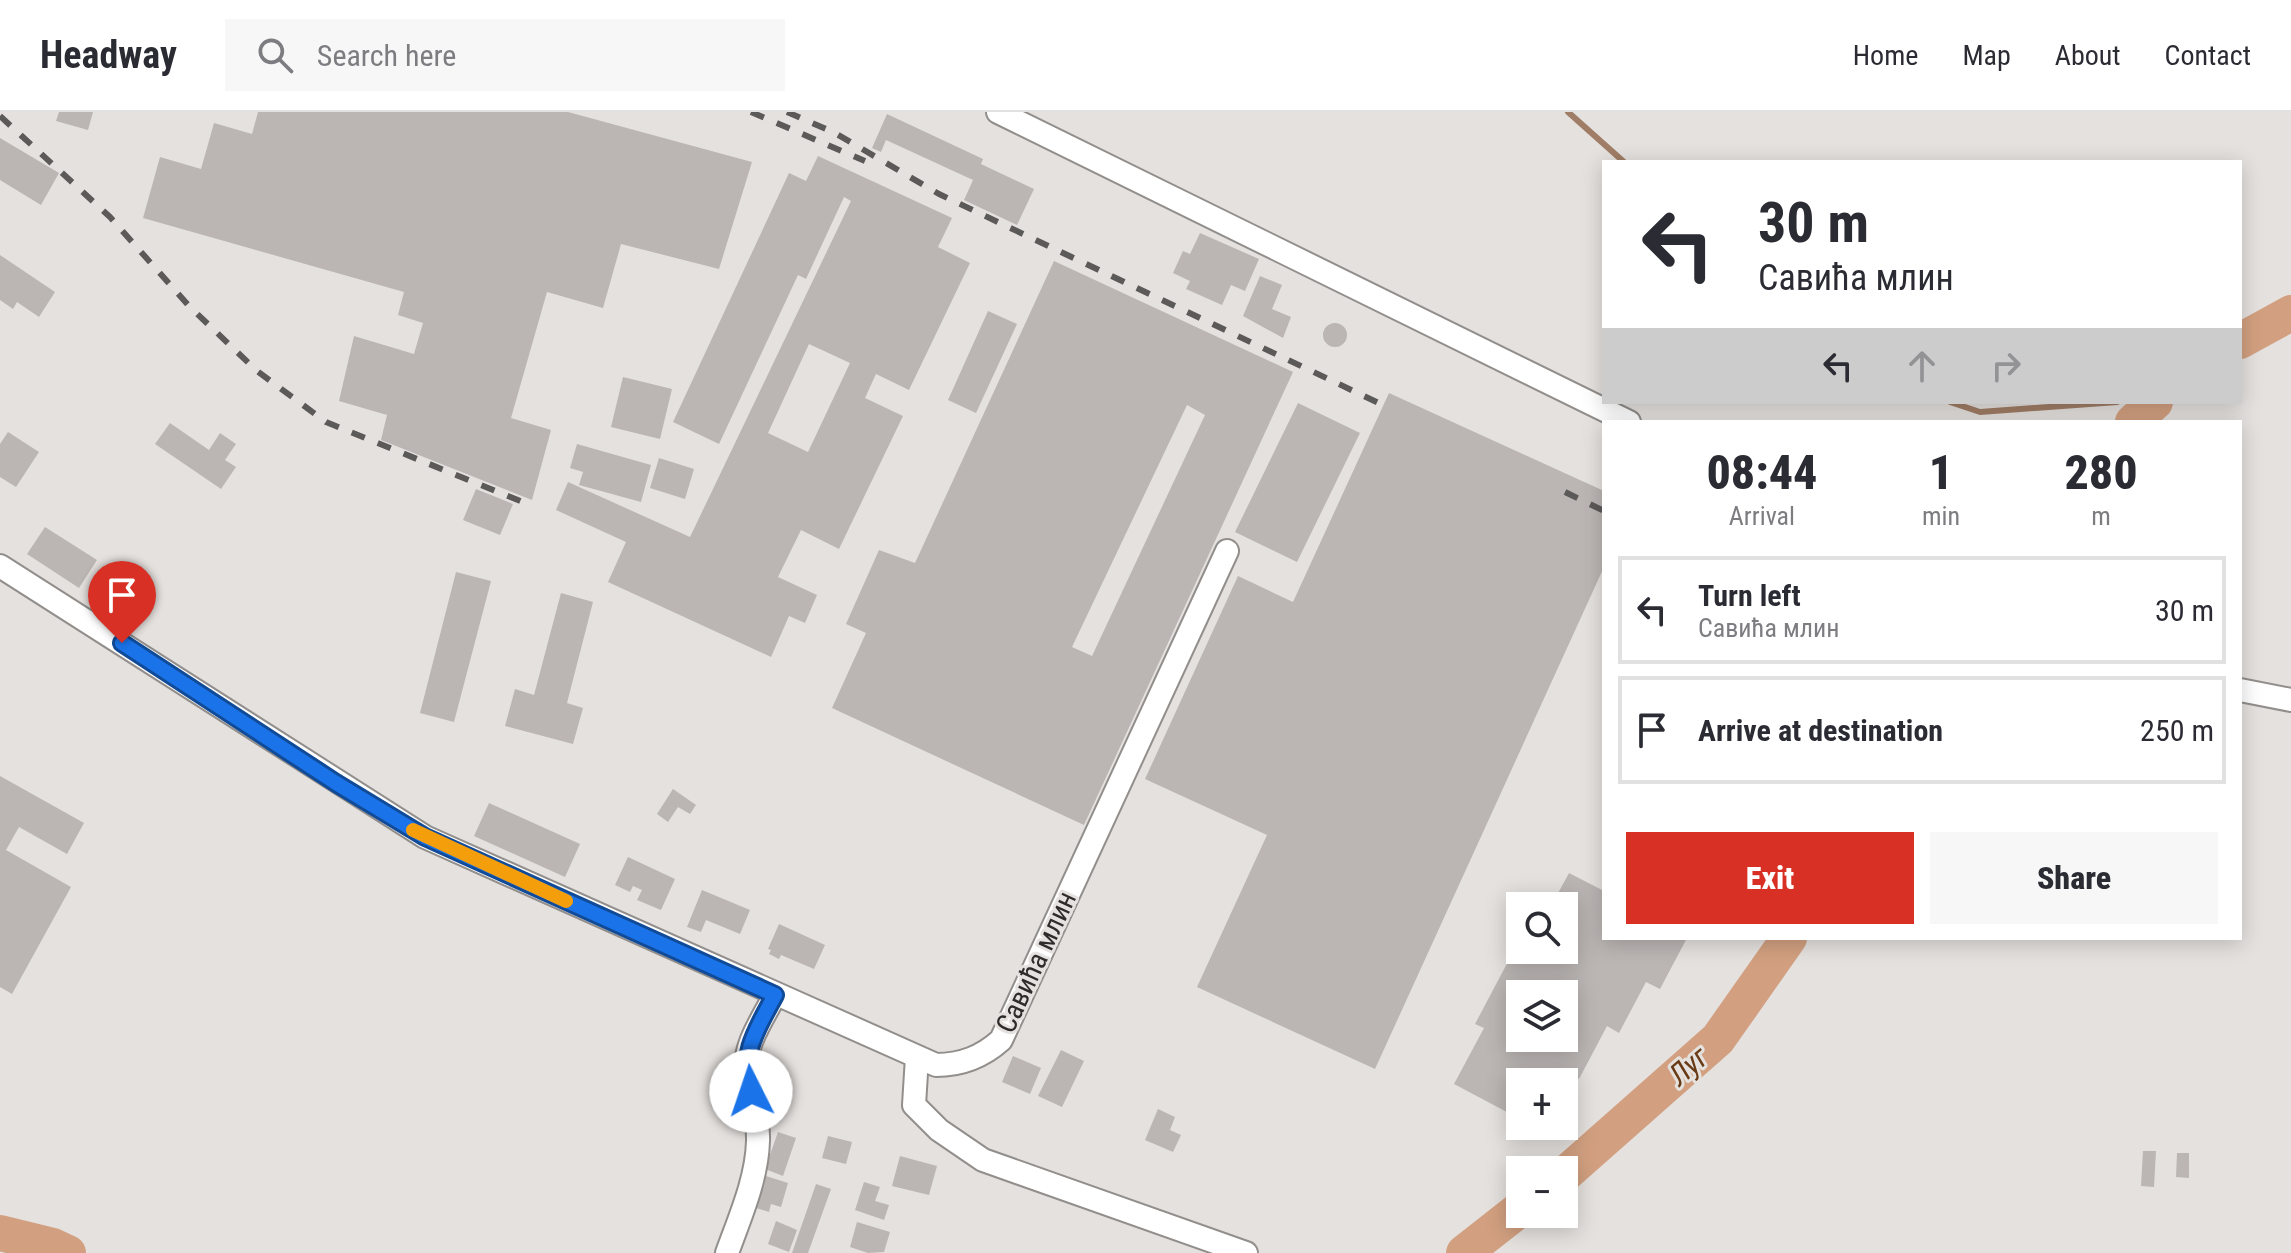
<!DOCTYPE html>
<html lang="en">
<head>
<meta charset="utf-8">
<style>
	:root { --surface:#fff; --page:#f7f7f7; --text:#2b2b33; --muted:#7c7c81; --line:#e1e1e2; --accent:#d93025 }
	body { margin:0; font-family:"Roboto Condensed",sans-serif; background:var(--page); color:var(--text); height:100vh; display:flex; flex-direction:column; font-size:30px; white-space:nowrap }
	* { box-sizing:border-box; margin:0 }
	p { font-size:26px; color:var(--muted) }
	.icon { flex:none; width:44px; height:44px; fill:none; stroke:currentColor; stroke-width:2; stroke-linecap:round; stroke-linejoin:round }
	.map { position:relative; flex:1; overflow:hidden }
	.sheet { position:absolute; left:1602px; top:308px; width:640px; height:520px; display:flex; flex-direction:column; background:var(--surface); border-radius:0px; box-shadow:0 4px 20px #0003 }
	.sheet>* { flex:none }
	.top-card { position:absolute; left:1602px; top:48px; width:640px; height:244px; border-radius:0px; box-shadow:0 4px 20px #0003; background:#fff; color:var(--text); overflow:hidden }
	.fabs { position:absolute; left:1506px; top:780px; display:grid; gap:16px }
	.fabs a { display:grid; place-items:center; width:72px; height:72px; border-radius:0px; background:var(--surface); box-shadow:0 4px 20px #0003; font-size:40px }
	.pin { position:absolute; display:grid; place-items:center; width:68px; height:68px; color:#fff; margin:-82px -34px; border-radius:50% 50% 50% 0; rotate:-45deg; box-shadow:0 0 8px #0007 }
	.pin .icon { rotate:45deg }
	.me { position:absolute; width:88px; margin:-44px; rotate:356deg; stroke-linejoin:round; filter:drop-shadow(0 0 6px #0008) }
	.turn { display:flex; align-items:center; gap:28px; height:168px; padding:0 24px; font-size:36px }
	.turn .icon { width:104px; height:104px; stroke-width:2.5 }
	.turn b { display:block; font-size:56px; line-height:68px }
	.lanes { display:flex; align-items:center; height:76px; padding:0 24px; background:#0003; justify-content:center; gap:40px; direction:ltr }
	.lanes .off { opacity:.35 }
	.eta { display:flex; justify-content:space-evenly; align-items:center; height:136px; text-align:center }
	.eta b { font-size:48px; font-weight:800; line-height:56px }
	.cta { display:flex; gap:16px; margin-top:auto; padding:16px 24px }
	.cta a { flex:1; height:92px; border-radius:0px; background:var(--accent); color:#fff; font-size:32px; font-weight:800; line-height:92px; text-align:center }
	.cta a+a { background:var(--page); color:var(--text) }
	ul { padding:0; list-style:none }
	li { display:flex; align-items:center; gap:24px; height:108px; margin:0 16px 12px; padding:0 8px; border:4px solid var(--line); border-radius:0px }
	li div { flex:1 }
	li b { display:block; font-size:30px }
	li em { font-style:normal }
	header { display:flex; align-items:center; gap:48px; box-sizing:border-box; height:112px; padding:0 40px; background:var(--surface); border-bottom:2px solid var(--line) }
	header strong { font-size:38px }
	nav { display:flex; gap:44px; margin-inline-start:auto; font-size:28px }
	.search { width:560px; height:72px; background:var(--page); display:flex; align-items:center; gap:20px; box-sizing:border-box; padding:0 28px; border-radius:0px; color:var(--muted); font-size:30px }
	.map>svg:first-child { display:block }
</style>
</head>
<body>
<header>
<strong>Headway</strong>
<div class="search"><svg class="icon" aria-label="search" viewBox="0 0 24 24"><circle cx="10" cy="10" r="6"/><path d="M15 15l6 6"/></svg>Search here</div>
<nav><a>Home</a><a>Map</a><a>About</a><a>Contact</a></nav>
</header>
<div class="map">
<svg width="2291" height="1141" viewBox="0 0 2291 1141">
	<rect width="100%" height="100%" fill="#e5e1de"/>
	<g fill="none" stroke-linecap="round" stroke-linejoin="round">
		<path stroke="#a07d66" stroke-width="6" d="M1568 0 1624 50
			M1950 290 1980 300 2117 290"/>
		<path stroke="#d2a080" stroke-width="36" d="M2240 229 2291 201
			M2133 310 2155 290
			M1564 1063 1718 927 1789 826
			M0 1121 53 1134 68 1141
			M1464 1141 1520 1097"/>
	</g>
	<path fill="#bbb6b4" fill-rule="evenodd" d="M59 0H93L88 18 56 9Z
		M258 0H568L752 50 719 157 621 132 603 196 547 180 511 306 551 318 532 388 381 328 387 303 339 289 354 224 414 242 423 211 398 203 404 180 143 106 160 45 201 57 214 11 252 22Z
		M887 2 983 47 981 52 1034 77 1017 113 964 88 973 68 886 28 881 40 872 36Z
		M0 26 59 61 41 93 0 68Z
		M818 44 952 106 938 135 970 151 909 278 876 262 865 286 903 304 839 437 801 418 778 465 817 483 805 511 789 504 771 545 608 470 626 430 556 398 568 370 690 425 851 89 844 85 806 167 798 163 719 332 673 310 789 61 806 69ZM809 232 850 251 808 340 768 321Z
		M1200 121 1259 147 1245 179 1231 173 1222 193 1186 177 1190 169 1173 161 1183 139 1190 142Z
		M0 143 55 180 39 205 17 190 13 197 0 188Z
		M1054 149 1293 260 1084 713 832 596 866 521 846 512 879 438 915 451ZM1187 293 1205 303 1092 544 1072 535Z
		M1260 164 1282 173 1272 197 1291 205 1283 226 1243 204Z
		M988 199 1017 212 976 301 948 288Z
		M1323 223a12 12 0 1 1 24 0a12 12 0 1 1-24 0Z
		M623 265 672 277 660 327 611 315Z
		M1389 281 1604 379V455L1375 957 1197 875 1267 723 1145 667 1238 464 1293 490Z
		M1298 291 1360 321 1297 450 1235 420Z
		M170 311 209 338 220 321 236 332 225 348 236 355 221 377 155 332Z
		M8 320 39 340 16 375 0 365V332Z
		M577 332 651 353 641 390 579 373 583 360 570 356Z
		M659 346 694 357 685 387 650 376Z
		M476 377 513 392 500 423 463 408Z
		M45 415 97 448 79 476 27 442Z
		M456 460 491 469 454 610 420 601Z
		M561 481 593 490 567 591 583 596 573 632 505 614 515 577 534 583Z
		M0 664 84 711 67 742 19 715 6 738 71 775 12 882 0 875Z
		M673 677 696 693 690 702 678 695 668 710 657 702Z
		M489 691 580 732 565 765 474 724Z
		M628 745 675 767 661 798 637 788 642 778 633 774 630 780 615 773Z
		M1569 761 1604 779V826H1687L1660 877 1646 870 1619 921 1607 914 1579 967 1566 960 1561 970H1520V1007L1454 972 1484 916 1475 912 1520 827V838H1564V794H1551ZM1520 882H1564V926H1520Z
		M702 778 750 798 740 822 706 808 701 820 687 815Z
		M779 812 825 833 814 857 781 843 779 847 769 842 771 838 768 837Z
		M1061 938 1084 949 1062 995 1038 984Z
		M1013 944 1041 956 1030 982 1002 970Z
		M1158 997 1175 1005 1170 1018 1181 1023 1173 1040 1145 1028Z
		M778 1020 796 1026 783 1064 765 1057Z
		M828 1024 852 1030 846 1052 822 1046Z
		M2143 1039H2156L2154 1075 2141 1074Z
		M2177 1041H2189V1066L2176 1065Z
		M900 1044 937 1054 929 1083 892 1074Z
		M766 1064 788 1071 781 1095 771 1092 769 1100 756 1096Z
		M864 1070 880 1075 875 1089 889 1093 884 1108 855 1098Z
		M816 1072 831 1077 808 1141H792Z
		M776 1109 797 1118 789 1140 768 1132Z
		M857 1110 890 1120 884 1140 868 1141 850 1135Z"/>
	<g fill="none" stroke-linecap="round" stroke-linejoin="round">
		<defs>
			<path id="street" d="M998 0 1629 310
				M0 454 425 725 936 953C962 953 982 945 1001 928L1227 439
				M2240 578 2291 588
				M917 945 914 993 939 1018 983 1048 1246 1141
				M727 1141C740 1105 757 1067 758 1029 759 1005 749 986 746 963 743 934 762 908 775 883"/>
		</defs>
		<use href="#street" stroke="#928e8b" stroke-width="26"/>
		<use href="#street" stroke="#fff" stroke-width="22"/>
		<path stroke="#5b5a58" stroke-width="6" stroke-dasharray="14 14" stroke-linecap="butt" d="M751 0 865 49
			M787 0 835 21 939 82 1383 293
			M0 4 110 105 189 194 257 259 326 310 530 393
			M1565 380 1604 399"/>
	</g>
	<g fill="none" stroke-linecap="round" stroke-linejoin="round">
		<defs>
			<path id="route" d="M122 531 336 671 425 725 775 883C758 915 739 942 751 979"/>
		</defs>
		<use href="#route" stroke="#114b97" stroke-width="20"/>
		<use href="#route" stroke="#1a73e8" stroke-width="14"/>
		<path stroke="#f59e0b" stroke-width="14" d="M413 718 566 789"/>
	</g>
	<g text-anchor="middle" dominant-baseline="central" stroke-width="6" stroke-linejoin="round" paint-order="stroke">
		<g font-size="28" fill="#2d2c2b" stroke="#e5e1de">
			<text transform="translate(1036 850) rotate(-65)">Савића млин</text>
		</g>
		<g font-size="30" font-style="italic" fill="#693a16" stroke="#e5e1de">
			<text transform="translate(1688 954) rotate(-41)">Луг</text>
		</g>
	</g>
</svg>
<div class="fabs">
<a><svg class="icon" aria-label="search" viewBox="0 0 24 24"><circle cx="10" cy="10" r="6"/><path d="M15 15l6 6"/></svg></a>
<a><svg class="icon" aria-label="layers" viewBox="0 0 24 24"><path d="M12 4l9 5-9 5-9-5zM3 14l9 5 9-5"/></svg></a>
<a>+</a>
<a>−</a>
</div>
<div class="pin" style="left:122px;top:531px;background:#d93025"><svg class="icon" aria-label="arrive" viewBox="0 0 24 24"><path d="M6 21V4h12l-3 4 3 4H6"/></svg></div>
<svg class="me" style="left:751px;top:979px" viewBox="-20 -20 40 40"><circle r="19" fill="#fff"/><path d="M0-13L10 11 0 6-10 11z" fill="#1a73e8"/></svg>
<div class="top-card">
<div class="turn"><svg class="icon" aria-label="left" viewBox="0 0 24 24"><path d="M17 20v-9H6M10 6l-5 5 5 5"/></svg><div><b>30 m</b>Савића млин</div></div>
<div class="lanes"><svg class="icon" aria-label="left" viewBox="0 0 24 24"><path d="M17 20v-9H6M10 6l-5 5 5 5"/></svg><svg class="icon off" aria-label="ahead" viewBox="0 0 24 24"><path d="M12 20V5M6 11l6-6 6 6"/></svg><svg class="icon off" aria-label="right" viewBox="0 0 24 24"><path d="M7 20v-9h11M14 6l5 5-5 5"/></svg></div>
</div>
<section class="sheet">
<div class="eta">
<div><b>08:44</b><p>Arrival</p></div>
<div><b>1</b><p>min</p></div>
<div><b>280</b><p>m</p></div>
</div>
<ul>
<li><svg class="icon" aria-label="left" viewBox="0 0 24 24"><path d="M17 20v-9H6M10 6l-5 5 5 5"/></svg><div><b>Turn left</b><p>Савића млин</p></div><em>30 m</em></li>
<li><svg class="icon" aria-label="arrive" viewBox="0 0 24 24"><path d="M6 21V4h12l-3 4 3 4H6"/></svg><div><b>Arrive at destination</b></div><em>250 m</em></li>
</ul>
<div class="cta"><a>Exit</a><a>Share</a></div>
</section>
</div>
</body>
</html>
